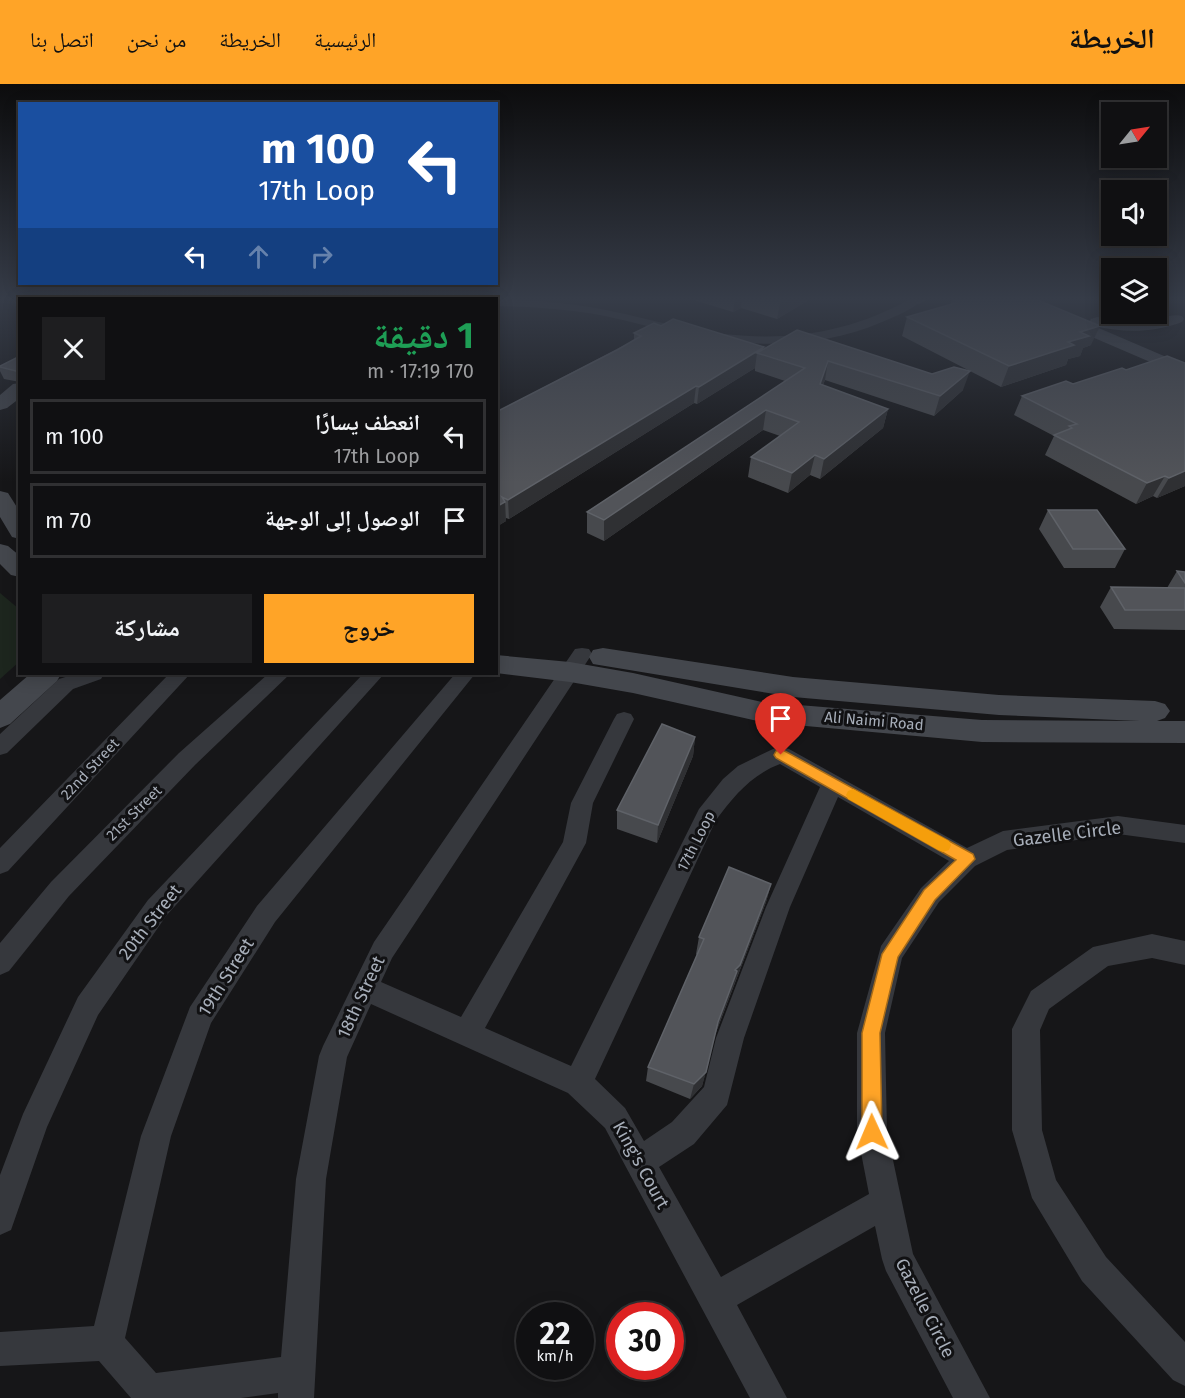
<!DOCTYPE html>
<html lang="ar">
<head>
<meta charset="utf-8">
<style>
	:root { --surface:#101012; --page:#1e1e20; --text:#f1f3f6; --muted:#9c9d9f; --line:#303032; --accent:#ffa427 }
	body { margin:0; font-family:"Fira Sans","Noto Naskh Arabic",sans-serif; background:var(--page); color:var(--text); direction:rtl; height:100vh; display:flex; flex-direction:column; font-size:22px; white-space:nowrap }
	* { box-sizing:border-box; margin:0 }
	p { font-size:20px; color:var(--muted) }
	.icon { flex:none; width:33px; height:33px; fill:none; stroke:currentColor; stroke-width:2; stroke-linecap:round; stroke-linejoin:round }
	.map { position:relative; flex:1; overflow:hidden; direction:ltr }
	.drawer { position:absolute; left:18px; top:213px; width:480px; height:378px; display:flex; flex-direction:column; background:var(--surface); border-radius:0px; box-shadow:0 3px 15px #0003,0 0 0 2px var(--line); direction:rtl }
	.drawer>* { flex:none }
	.hud { position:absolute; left:18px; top:18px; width:480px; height:183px; border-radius:0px; box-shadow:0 3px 15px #0003,0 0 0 2px var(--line); direction:rtl; background:#1a4fa0; color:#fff; overflow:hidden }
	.needle { width:39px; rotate:60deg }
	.controls { position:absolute; left:1101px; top:18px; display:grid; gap:12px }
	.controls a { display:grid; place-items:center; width:66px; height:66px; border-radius:0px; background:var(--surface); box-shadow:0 3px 15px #0003,0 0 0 2px var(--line); font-size:30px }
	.speed { position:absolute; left:516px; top:1218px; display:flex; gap:12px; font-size:30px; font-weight:700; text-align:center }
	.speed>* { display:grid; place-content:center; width:78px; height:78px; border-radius:50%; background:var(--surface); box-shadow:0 3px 15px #0003,0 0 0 2px var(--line); line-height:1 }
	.speed small { font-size:15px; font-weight:400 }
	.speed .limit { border:9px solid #d22; background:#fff; color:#111 }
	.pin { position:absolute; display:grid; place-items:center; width:51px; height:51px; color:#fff; margin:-62px -26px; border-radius:50% 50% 50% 0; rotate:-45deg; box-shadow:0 0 6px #0007 }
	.pin .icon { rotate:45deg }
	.me { position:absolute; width:66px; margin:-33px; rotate:359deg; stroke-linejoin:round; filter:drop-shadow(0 0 4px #0008) }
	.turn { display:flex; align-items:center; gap:21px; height:126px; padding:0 24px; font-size:27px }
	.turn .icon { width:78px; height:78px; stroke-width:2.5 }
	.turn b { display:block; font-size:42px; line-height:51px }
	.lanes { display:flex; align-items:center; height:57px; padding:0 24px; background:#0003; justify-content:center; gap:30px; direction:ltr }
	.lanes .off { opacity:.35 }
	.round { display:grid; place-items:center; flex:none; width:63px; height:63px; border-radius:0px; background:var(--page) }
	.head { display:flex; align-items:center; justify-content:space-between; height:102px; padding:0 24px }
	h1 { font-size:36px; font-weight:700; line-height:45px; color:#1e9e55 }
	.primary-button { display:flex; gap:12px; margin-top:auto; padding:12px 24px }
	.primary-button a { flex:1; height:69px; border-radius:0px; background:var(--accent); color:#111; font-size:24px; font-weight:700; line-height:69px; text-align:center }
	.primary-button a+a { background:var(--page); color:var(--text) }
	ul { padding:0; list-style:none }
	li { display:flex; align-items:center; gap:18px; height:75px; margin:0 12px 9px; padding:0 12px; border:3px solid var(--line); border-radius:0px }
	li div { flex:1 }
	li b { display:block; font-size:22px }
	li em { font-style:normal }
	header { display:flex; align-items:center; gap:36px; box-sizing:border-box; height:84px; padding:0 30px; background:var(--accent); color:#111 }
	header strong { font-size:28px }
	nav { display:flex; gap:33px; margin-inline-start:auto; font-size:21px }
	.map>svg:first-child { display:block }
</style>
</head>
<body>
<header>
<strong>الخريطة</strong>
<nav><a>الرئيسية</a><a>الخريطة</a><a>من نحن</a><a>اتصل بنا</a></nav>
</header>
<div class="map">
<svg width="1185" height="1314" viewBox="0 0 1185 1314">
	<rect width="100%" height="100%" fill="#161618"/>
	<path fill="#1d261e" d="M0 509 19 525 20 577 0 595Z"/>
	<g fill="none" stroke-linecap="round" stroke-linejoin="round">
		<path fill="#36383d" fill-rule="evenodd" d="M912 214H925C914 225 896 232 882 238 822 264 753 264 689 252 661 246 633 238 605 232 569 225 533 223 496 222V216C533 216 570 219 606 226 633 231 659 239 686 244 767 260 839 255 912 214Z
			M582 564 589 565 592 570 392 874 381 898 461 933 563 758 571 719 614 635 617 630 624 628 631 630 634 635 593 719 586 759 485 944 571 982 699 725 723 695 738 682 773 665 781 663 789 665 967 764 1003 747 1118 732 1185 741V759L1118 750 1007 766 975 782 939 818 902 874 885 949 887 1048 913 1170 990 1314H953L886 1187 882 1175 875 1142 737 1221 787 1314H750L605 1044 568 1009 371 920 347 973 326 1095 314 1314H278V1309L241 1314H131L99 1277 0 1282V1248L94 1242 141 1052 190 923 257 822 455 590H475L275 838 211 939 171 1052 125 1254 156 1289 281 1273 296 1095 319 972 323 962 374 858 575 565ZM780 680 820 703 766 823 716 954 704 1003 672 1038 644 1057 625 1024 595 995 716 736C734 712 751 691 780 680ZM838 713 949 777 921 804 881 862 857 949V1048L869 1110 721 1193 659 1083 694 1060 727 1021 744 954 790 823Z
			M75 590H104L101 595 73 605 7 669 0 671V650L59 595Z
			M169 590H190L8 787 0 790V764Z
			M268 590H290L195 681 69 812 9 887 0 891V859L51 798 179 669Z
			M363 590H384L166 832 98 931 47 1043 11 1146 0 1151V1091L23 1030 78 913 148 816Z
			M1152 850 1185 857V881L1152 874 1108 882 1049 925 1040 946 1042 1046 1056 1096 1106 1173 1185 1258V1302L1173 1296 1082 1197 1032 1114 1012 1046V945L1031 907 1093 863Z"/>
		<path fill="#44474d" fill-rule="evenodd" d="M912 214H929L919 220 913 218Z
			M1000 214H1023L1091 241 1089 238 1091 235 1097 233C1114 237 1132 239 1149 237 1160 236 1171 229 1182 232L1184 235 1182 238C1152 249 1124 249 1094 242L1185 281V293L1048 234 1002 217Z
			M20 299V314L7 324 0 326V311L13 300Z
			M0 407 8 409 20 428V455L12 453 0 433Z
			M0 460 8 462 20 472V493L11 491 0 480Z
			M603 564 793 593 999 611 1155 617 1165 620 1170 627 1165 634 1157 637H1185V659L982 658 762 638 633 609 570 598 496 589V571L570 578 633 589 762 618 982 636 1140 637 999 631 793 613 593 580 589 573 593 566Z
			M30 590H61L57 597 10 640 0 644V616Z"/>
	</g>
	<path fill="#47494d" d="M687 214H812L777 235 741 224 733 228Z
		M952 215 1091 261 1083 264 1080 272 1068 275 1066 281 1001 303 902 252 907 233 950 221Z
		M661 242 764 263 763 265 797 246 963 306 934 332 825 296 823 301 888 325 883 344 820 395 810 391 788 409 748 393 751 373 780 352 763 346 604 457 587 449V428L785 297 755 287V284L697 320 694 319 509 435 506 434V437L496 443V328L634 256V249Z
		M20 273V298L4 295 0 287V282Z
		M1185 279V402L1157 414 1153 412 1136 420 1045 371 1054 352 1014 331 1022 312 1073 300 1126 286Z
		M1048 426 1125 465 1115 484H1064L1039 445Z
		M1177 487 1185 488V546L1114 545 1100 523 1111 503 1167 504Z
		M695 653 693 672 657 759 617 745V726Z
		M771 800 766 818 715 951 702 1002 690 1015 646 997 648 983 697 871 696 870 699 853Z"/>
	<path fill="#2f3033" d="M735 214H742L741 224 733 228Z
		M781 214H812L777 235Z
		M1100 242 1091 261 1083 264 1080 272 1068 275 1066 281 1001 303 1009 282 1068 258 1080 248Z
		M764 263 763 270 757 269 755 284 697 320 699 303Z
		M828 277 825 296 816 319 820 300Z
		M970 287 963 306 934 332 940 312Z
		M696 302 694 319 509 435 508 416Z
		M888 325 883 344 820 395 824 375Z
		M766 326 763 346 604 457V436Z
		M815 371 810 391 788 409 792 389Z
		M1185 387V402L1157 414 1169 394Z
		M1165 392 1153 412 1136 420 1147 399Z
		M505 418 506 437 496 443V423Z
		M695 653 693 672 657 759 658 741Z
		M771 800 766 818 714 953 718 938 735 886Z
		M706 988 702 1002 690 1015 694 1000Z"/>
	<path fill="#525459" stroke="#5f6268" stroke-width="1.5" d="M956 214H1033L1100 242 1080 248 1089 252 1068 258 1074 261 1009 282 907 233 959 218 952 215Z
		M673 235 764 263 699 303 696 302 508 416 502 413 505 418 496 423V328L617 266 641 252 634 249 654 239 661 242Z
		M797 246 932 290 954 283 970 287 940 312 828 277 820 300 888 325 824 375 815 371 792 389 751 373 799 338 766 326 604 436 587 428 805 284 757 269Z
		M1167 272 1185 279V387L1169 394 1165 392 1147 399 1054 351 1072 344 1069 342 1077 340 1022 312 1066 297 1073 300 1122 284 1126 286Z
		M18 273H20V288L0 283V282Z
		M1048 426H1097L1125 465H1073Z
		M1177 487 1185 488V499Z
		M1111 503 1185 504V526H1125Z
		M662 640 695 653 658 741 617 726Z
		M729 783 771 800 740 881 735 886 737 887 718 938 706 988 694 1000 648 983 704 855 699 853Z"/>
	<linearGradient id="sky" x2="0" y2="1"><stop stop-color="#0c0c0d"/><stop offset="0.54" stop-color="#363c48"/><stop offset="1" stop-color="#363c48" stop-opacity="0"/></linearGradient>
	<rect width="1185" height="398" fill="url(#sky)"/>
	<path fill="#ffa427" stroke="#a66b19" stroke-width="1.5" d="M781 665 973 770 975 775 935 816 898 873 880 949 882 1048 879 1055 872 1058 865 1055 862 1048V949L882 870 924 806 956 776 776 674 774 671 776 667Z"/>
	<path fill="#f59e0b" d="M853 705 949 757 951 761 949 766 943 768 938 766 848 715 846 711 848 707Z"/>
	<g text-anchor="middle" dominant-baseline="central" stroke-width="6" stroke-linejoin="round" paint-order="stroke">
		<g font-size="15" fill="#a7aeb9" stroke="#111113">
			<text transform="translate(874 637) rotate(5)">Ali Naimi Road</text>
			<text transform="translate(90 685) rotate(-47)">22nd Street</text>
			<text transform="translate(134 729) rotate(-45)">21st Street</text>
			<text transform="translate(696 757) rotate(-63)">17th Loop</text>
		</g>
		<g font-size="18" fill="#a7aeb9" stroke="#111113">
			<text transform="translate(1067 750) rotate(-7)">Gazelle Circle</text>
			<text transform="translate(150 838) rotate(-52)">20th Street</text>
			<text transform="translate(226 893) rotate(-58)">19th Street</text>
			<text transform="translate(361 913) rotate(-65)">18th Street</text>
			<text transform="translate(641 1081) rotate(61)">King's Court</text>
			<text transform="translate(925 1224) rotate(63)">Gazelle Circle</text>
		</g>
	</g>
</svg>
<div class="controls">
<a><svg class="needle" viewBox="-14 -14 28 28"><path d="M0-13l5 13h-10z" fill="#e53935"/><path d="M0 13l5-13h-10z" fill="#9c9d9f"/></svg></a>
<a><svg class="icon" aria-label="sound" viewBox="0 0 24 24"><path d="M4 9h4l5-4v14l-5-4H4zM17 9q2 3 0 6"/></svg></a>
<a><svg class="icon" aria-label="layers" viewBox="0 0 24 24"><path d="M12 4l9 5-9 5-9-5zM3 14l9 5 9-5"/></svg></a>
</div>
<div class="speed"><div>22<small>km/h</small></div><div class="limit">30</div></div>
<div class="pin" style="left:781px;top:671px;background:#d93025"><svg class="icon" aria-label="arrive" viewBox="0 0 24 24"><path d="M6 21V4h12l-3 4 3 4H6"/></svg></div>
<svg class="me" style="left:872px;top:1048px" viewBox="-20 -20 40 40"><path d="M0-17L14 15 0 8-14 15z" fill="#ffa427" stroke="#fff" stroke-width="4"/></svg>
<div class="hud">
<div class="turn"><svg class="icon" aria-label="left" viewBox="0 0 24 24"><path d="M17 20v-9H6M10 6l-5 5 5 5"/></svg><div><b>100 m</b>17th Loop</div></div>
<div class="lanes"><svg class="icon" aria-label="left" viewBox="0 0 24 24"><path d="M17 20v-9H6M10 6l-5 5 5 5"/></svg><svg class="icon off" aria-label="ahead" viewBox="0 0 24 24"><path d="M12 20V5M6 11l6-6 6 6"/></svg><svg class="icon off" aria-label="right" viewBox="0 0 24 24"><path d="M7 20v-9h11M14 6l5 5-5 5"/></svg></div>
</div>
<section class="drawer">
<div class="head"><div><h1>1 دقيقة</h1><p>170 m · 17:19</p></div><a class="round"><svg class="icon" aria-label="close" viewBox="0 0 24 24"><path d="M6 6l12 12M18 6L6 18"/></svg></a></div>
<ul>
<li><svg class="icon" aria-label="left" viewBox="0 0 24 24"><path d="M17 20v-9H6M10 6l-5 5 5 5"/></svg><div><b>انعطف يسارًا</b><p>17th Loop</p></div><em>100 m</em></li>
<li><svg class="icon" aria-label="arrive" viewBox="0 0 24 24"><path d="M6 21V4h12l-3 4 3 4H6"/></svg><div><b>الوصول إلى الوجهة</b></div><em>70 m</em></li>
</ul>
<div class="primary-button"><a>خروج</a><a>مشاركة</a></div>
</section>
</div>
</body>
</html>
